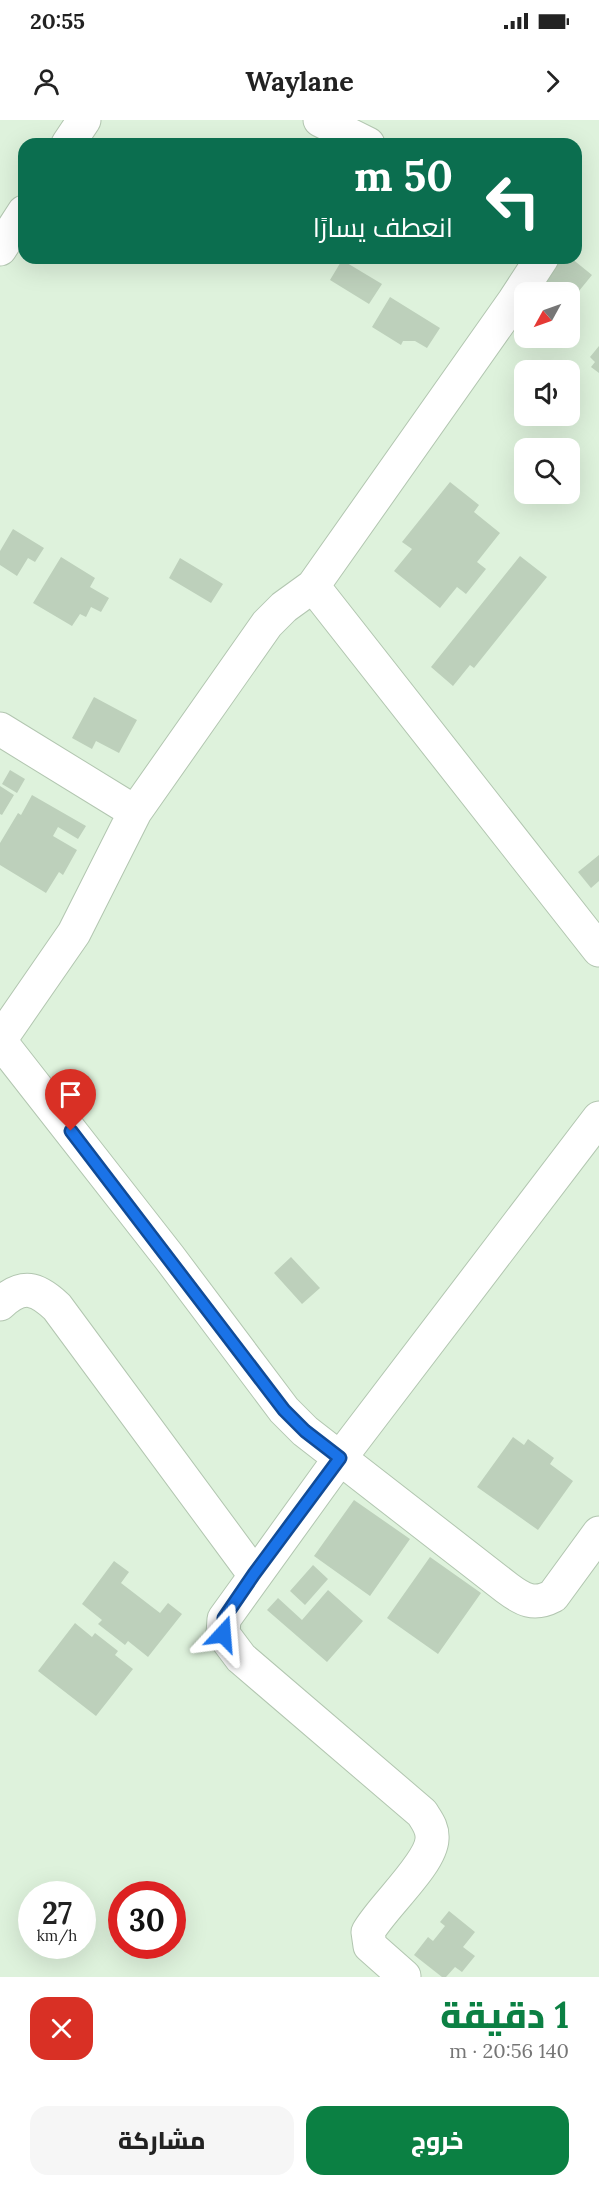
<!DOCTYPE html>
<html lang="ar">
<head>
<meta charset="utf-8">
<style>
	:root { --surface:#fff; --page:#f6f6f6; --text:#222; --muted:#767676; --accent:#0b8043 }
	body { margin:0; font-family:Lora,Cairo,serif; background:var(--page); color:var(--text); direction:rtl; height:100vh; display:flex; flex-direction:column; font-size:22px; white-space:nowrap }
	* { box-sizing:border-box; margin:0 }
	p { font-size:20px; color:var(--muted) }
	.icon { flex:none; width:33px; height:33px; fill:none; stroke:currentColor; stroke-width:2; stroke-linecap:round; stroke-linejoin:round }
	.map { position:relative; height:1857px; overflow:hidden; direction:ltr }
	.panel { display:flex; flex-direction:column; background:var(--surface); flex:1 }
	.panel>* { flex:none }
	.guide { position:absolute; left:18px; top:18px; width:564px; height:126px; border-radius:18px; box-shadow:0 6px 24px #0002; direction:rtl; background:#0b6e4f; color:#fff; overflow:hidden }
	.needle { width:39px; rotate:230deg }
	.controls { position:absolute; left:514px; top:162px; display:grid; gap:12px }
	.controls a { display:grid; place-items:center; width:66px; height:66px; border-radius:12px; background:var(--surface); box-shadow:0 6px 24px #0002; font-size:30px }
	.speed { position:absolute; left:18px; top:1761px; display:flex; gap:12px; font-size:30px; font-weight:700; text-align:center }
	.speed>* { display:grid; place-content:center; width:78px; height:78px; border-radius:50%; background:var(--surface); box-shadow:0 6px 24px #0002; line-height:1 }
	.speed small { font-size:15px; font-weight:400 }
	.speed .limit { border:9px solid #d22; background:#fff; color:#111 }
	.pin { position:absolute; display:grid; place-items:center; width:51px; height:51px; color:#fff; margin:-62px -26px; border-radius:50% 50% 50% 0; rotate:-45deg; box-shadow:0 0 6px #0007 }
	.pin .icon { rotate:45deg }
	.me { position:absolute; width:66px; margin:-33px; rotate:19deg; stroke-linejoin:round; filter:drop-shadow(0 0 4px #0008) }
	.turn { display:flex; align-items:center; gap:21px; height:126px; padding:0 30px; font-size:27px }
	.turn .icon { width:78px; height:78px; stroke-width:2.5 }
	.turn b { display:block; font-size:42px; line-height:51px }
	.round { display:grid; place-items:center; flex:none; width:63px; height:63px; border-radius:18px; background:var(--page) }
	.head { display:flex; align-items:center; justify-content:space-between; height:102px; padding:0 30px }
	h1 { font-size:36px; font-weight:800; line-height:45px; color:var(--accent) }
	.cta { display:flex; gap:12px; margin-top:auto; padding:12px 30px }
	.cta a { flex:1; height:69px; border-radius:18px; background:var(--accent); color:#fff; font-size:24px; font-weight:800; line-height:69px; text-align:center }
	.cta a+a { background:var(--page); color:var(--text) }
	.status { display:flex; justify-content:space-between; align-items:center; height:42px; padding:0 30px; background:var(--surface); direction:ltr }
	.status svg { height:16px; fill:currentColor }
	header { display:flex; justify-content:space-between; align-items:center; height:78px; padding:0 30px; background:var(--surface); font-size:27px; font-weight:800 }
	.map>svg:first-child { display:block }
</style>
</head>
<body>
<div class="status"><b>20:55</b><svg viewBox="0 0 49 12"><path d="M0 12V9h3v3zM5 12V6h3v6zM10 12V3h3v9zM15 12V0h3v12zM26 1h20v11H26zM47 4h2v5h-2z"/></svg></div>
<header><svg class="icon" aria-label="forward" viewBox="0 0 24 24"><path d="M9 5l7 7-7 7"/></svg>Waylane<svg class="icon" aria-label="person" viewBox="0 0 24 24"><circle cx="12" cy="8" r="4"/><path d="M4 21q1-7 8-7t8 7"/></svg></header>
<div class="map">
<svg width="599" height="1857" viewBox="0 0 599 1857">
	<rect width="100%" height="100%" fill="#def2dc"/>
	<path fill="#bdd0bb" d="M560 138H571L592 155 570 182V172H533Z
		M342 140 382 164 369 184 330 160Z
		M390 177 440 208 427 228 415 221H403L401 225 372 207Z
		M599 226V253L591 247 595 242 590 237Z
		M450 362 479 385 474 392 500 413 477 442 486 449 466 474 457 467 440 488 394 451 412 429 402 422Z
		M13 409 44 428 35 442 28 438 17 456 0 445V431Z
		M520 436 547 457 474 548 470 545 453 566 431 547Z
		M61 437 95 458 90 467 109 478 101 492 91 487 86 497 80 494 72 506 33 483Z
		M180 438 223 464 211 483 169 458Z
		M94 577 137 600 119 633 96 621 92 629 72 618Z
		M10 650 25 659 17 673 2 664Z
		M0 666 14 675 2 695 0 694Z
		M32 675 86 706 78 719 58 707 53 716 77 730 63 755 59 752 46 773 0 745V723L18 693 21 695Z
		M599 735V761L591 768 578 752Z
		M291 1137 320 1168 302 1184 274 1153Z
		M513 1317 524 1325 528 1319 554 1338 550 1344 573 1361 538 1410 477 1367Z
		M354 1380 410 1419 370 1476 314 1436Z
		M430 1437 481 1473 438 1534 387 1498Z
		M114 1441 129 1452 121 1463 160 1493 168 1483 182 1494 148 1537 128 1521 125 1525 98 1504 102 1500 82 1484Z
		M313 1445 328 1459 305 1485 290 1471Z
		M328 1470 363 1501 327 1542 267 1490 278 1478 302 1500Z
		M75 1503 92 1517 95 1513 118 1531 115 1535 133 1549 96 1596 38 1551Z
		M449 1791 475 1812 463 1827 475 1836 462 1852 455 1847 446 1857H442L414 1835 428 1817 433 1821 445 1806 440 1802Z"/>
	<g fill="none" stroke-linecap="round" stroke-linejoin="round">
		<defs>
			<path id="street" d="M320 0 368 24
				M68 24 84 0
				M0 129 24 92
				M542 138 514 181 313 466 599 830
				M0 609 135 692
				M0 920 74 813 135 692 267 504 284 487 313 466
				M0 921 169 1137 284 1290 305 1311 507 1468C523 1480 534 1486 553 1476L599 1413
				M0 1184C23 1163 37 1168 57 1187L254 1454
				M404 1856 370 1826 368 1812C382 1787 431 1744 432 1719 433 1708 427 1701 422 1693L241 1538 223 1514 224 1499 340 1338 599 998"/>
		</defs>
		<use href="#street" stroke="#b2c6b0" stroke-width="35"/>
		<use href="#street" stroke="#fff" stroke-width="33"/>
	</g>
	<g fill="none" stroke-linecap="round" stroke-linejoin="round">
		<defs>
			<path id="route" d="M71 1011 284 1290 305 1311 340 1338 254 1454 224 1498 223 1514"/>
		</defs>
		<use href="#route" stroke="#114b97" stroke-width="15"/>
		<use href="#route" stroke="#1a73e8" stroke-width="10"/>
	</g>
</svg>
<div class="controls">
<a><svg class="needle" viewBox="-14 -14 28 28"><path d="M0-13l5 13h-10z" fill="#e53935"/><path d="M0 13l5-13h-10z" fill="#767676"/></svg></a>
<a><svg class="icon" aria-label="sound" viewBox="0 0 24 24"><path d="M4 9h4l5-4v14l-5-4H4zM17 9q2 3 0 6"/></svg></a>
<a><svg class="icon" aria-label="search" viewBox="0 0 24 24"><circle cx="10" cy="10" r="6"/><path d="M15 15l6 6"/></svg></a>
</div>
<div class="speed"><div>27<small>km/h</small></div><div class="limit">30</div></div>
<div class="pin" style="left:71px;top:1011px;background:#d93025"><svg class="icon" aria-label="arrive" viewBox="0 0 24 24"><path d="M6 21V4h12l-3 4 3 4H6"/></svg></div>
<svg class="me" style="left:223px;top:1514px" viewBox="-20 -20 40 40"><path d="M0-17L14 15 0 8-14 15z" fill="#1a73e8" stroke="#fff" stroke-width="4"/></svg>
<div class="guide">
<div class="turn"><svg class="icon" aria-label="left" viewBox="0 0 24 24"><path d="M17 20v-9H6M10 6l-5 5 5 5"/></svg><div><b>50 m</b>انعطف يسارًا</div></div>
</div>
</div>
<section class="panel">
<div class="head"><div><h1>1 دقيقة</h1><p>140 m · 20:56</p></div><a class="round" style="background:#d93025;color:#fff"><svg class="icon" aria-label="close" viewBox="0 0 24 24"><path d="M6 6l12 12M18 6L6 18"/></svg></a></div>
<div class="cta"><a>خروج</a><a>مشاركة</a></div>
</section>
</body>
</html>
